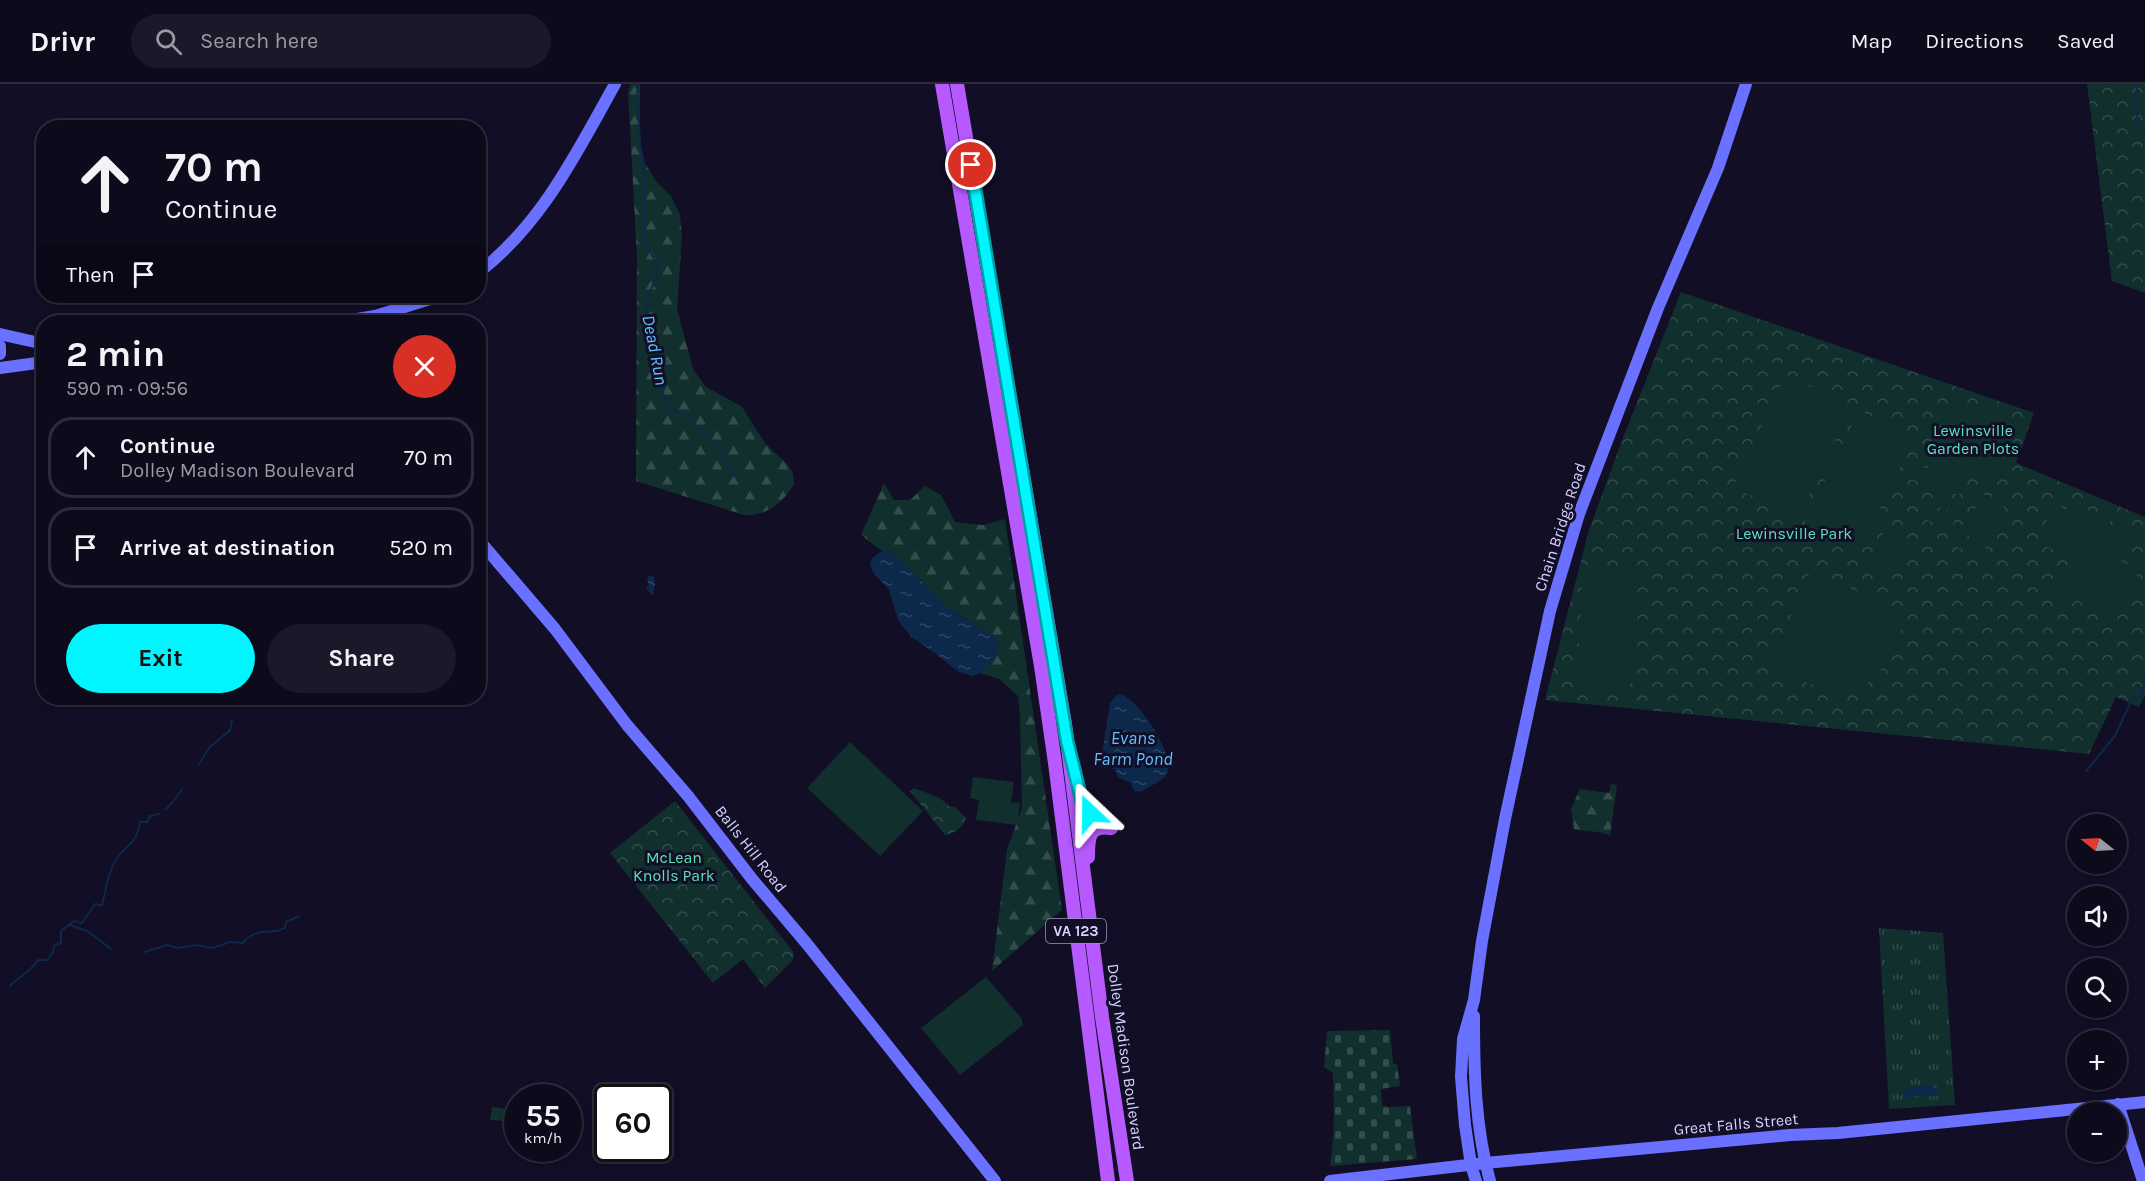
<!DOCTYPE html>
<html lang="en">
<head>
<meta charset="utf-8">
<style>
	:root { --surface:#0d0a1c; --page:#1b1829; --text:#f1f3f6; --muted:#9a9aa3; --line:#2d2b3b; --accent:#00f6fe }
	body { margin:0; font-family:Karla,sans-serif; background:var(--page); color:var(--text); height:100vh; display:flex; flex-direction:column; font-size:22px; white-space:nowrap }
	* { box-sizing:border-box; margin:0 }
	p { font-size:20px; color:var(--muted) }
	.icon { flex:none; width:33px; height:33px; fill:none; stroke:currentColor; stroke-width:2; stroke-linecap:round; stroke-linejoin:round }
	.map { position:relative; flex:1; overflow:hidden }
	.details { position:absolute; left:36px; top:231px; width:450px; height:390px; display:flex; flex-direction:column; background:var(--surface); border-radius:24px; box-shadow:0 3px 9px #0003,0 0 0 2px var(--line) }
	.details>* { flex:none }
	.guide { position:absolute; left:36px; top:36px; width:450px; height:183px; border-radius:24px; box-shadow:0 3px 9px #0003,0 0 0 2px var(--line); background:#0d0a1c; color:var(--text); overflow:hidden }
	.needle { width:39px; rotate:288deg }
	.controls { position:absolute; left:2067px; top:730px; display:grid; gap:12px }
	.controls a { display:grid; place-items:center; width:60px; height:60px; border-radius:50%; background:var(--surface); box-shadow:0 3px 9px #0003,0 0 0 2px var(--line); font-size:30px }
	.speed { position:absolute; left:504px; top:1000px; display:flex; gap:12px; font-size:30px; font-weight:700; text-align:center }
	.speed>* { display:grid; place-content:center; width:78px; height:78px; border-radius:50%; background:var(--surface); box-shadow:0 3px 9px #0003,0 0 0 2px var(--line); line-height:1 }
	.speed small { font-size:15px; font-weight:400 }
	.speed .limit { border:3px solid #111; border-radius:9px; background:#fff; color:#111 }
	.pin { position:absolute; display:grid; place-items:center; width:51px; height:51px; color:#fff; margin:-26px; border:3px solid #fff; border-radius:50%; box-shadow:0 2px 6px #0007 }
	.me { position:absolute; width:66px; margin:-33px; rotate:337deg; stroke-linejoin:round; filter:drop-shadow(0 0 4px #0008) }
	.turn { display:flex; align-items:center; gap:21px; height:126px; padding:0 30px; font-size:27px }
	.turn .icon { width:78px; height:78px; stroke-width:2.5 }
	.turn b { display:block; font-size:42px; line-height:51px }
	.then { display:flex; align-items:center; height:57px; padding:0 30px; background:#0003; gap:12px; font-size:22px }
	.round { display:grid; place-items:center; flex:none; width:63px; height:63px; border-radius:32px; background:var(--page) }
	.summary { display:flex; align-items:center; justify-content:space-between; height:102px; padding:0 30px }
	h1 { font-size:36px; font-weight:700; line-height:45px }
	.cta { display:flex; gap:12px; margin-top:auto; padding:12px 30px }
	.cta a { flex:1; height:69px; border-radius:36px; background:var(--accent); color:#111; font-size:24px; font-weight:700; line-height:69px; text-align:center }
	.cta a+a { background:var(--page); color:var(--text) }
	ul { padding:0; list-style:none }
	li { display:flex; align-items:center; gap:18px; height:81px; margin:0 12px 9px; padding:0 18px; border:3px solid var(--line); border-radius:24px }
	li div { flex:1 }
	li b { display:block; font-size:22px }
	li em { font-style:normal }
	header { display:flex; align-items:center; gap:36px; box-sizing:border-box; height:84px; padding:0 30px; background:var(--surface); border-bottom:2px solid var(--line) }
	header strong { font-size:28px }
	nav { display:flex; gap:33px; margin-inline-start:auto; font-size:21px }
	.search { width:420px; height:54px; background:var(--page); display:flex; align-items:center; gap:15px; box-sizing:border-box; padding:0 21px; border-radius:33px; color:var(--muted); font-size:22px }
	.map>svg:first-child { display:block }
</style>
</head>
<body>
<header>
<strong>Drivr</strong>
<div class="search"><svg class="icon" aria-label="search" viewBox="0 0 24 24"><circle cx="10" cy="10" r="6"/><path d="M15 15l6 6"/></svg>Search here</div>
<nav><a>Map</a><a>Directions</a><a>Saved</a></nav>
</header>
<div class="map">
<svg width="2145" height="1097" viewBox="0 0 2145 1097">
	<defs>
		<pattern id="grass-tufts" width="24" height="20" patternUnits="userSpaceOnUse" patternTransform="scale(1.5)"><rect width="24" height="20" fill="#11302d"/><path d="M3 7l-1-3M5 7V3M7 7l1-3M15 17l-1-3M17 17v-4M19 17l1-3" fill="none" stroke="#334d4c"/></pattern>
		<pattern id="forest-firs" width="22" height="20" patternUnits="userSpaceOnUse" patternTransform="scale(1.5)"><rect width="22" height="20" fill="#11302d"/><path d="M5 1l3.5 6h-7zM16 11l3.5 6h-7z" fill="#334d4c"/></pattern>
		<pattern id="cemetery-stones" width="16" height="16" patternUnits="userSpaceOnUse" patternTransform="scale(1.5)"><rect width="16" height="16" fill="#11302d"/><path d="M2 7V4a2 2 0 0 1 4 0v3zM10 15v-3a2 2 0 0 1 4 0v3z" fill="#334d4c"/></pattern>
		<pattern id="park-crowns" width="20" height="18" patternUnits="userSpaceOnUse" patternTransform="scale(1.5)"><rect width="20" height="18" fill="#11302d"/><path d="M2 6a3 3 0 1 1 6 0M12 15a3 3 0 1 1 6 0" fill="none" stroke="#334d4c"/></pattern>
		<pattern id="water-ripples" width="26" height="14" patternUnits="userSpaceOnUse" patternTransform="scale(1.5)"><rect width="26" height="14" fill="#0c284b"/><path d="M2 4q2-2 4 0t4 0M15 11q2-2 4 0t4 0" fill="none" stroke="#2e4666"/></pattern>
	</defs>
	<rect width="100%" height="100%" fill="#110e26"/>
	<path fill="url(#grass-tufts)" d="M1879 844 1943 849 1955 1021 1889 1025Z"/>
	<path fill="url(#forest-firs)" d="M631 0H640V59L645 79 656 97 671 112 680 131 682 152 677 225 693 285 705 302 742 323 765 359 788 381 793 390 794 400C783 419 767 432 744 431L636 397 637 174 628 7Z
		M884 399 894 416H910L925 402 941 411 955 438 983 441 1005 435 1062 826 992 887 1007 765 1022 724 1020 633 1018 612 999 595 981 589 995 573 998 560 996 554 946 522 898 473 882 467 861 451Z
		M1611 700 1617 701 1610 752C1602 746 1585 748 1574 745L1571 725 1580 705 1609 709Z"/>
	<path fill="url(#cemetery-stones)" d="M1390 946 1393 980H1397L1400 1002 1381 1005 1382 1021 1388 1023 1410 1022 1417 1075 1330 1082C1335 1051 1334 1021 1333 989L1324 983 1327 947Z"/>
	<path fill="url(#park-crowns)" d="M2087 0H2145V209L2112 197Z
		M1681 208 2034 329 2016 379 2145 433V611L2139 623 2116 613 2089 670 1545 616 1589 446 1621 359Z
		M914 704 940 714 949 722 955 723 966 734C963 743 955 750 945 751L910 707Z
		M675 717 794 869 793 876 765 904 743 875 713 899 610 769Z"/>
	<path fill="#11302d" d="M1786 291 1851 322 1798 434 1733 403Z
		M1956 316 2009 334 2016 341V350L2000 397 1978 389 1975 395 1966 392 1959 411 1908 394 1913 380 1928 385 1949 320Z
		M1859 326 1914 353 1861 464 1805 438Z
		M1936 409 1961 418 1957 430 1932 421Z
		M1980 409 2005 418 2001 429 1976 420Z
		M2054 420 2075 429 2078 422 2111 436 2109 443 2132 453 2121 477 2139 486 2120 531 2101 523 2100 526 2057 507 2070 473 2042 461 2040 451Z
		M1975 424 2000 433 1996 445 1970 436Z
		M1930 425 1956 433 1951 445 1926 436Z
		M1969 440 1995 449 1990 460 1965 451Z
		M1884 446 1910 455 1898 489 1872 480Z
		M1957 453 1987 464 1984 473 1954 462Z
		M1584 481 1638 484 1630 609 1576 605Z
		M1816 489 1907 529C1897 558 1886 590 1858 606 1836 612 1789 594 1768 584L1809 490Z
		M850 658 923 727 880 772 807 704Z
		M973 693 1014 698 1011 718 1020 719 1017 741 976 736 979 716 970 714Z
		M986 893 1022 935 1023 941 960 991 921 944Z
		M492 1023 517 1026V1038L490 1036Z"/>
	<path fill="url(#water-ripples)" d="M882 467 889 468 898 473 946 522 996 554 998 560 995 573 981 589 972 592 957 587 935 569 910 552 898 536 889 505 874 490 870 481 872 474Z
		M649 491 654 493 655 500 653 512 646 505 649 501 647 496Z
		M1120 610C1139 615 1174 670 1168 688 1165 696 1148 703 1141 708L1134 707 1131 699 1118 693 1115 685 1100 683 1110 619 1116 612Z
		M1937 1001 1938 1012 1904 1013V1007L1918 1002Z"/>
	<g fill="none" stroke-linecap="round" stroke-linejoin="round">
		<path stroke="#0c284b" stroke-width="2" d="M637 0 640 61 645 92V159L659 183 646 221 648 240 655 254 662 308 670 323 692 337 701 350 715 359 733 391 741 396
			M2135 0 2137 5V37L2145 50
			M199 680 209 664 230 646 232 636
			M2086 687 2115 652 2132 615 2142 612 2145 588
			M166 725 172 719 182 705
			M70 841 89 848 111 865
			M271 847H277L285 844 286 838 299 832
			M145 868 167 861 178 864 195 861 213 864 230 858 243 859C248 851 260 847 269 848
			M10 902C19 892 31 888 38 876H47L53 868 54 862 61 859V847L74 837 82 839 95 820 102 821C106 806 108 787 117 774 128 758 136 762 140 738H147L150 732 159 730"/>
		<path stroke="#6a70ff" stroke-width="12" d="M478 189C542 140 577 68 615 0
			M339 238 375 232 440 212
			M0 250 44 260
			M0 262V270
			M0 284 44 278
			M478 455 555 545 627 641 688 712 752 795 807 860 995 1097
			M1474 932C1474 987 1475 1043 1490 1097
			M2118 1020 2143 1097
			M1330 1097 1485 1079 1790 1051 1838 1049 2145 1018
			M1476 1097 1471 1081 1465 1041 1461 993 1463 955 1474 916 1482 857 1505 735 1550 527 1579 430 1658 224 1718 84 1746 0"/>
		<path stroke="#b65aff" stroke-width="14" d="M942 0 1041 582 1055 679 1108 1097
			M957 0 1065 640 1102 933 1127 1097
			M1079 706 1085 723 1111 744
			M1088 773C1088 754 1088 741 1111 744"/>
	</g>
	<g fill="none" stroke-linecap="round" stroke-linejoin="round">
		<defs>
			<path id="route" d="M971 81 1067 657 1082 718 1090 729"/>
		</defs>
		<use href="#route" stroke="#00a0a5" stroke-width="15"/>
		<use href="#route" stroke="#00f6fe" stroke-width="10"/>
	</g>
	<g text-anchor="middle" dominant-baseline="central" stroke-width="6" stroke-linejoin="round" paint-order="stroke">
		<rect fill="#110e26" stroke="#9a98be" stroke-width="1.5" x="1046" y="835" width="60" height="24" rx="4.5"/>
		<g font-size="15" font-weight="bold" fill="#d5d3ff">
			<text x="1076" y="847">VA 123</text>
		</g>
		<g font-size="16" fill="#5be3b8" stroke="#110e26">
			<text x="1973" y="346">Lewinsville<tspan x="1973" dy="18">Garden Plots</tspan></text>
			<text x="1794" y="449">Lewinsville Park</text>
			<text x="674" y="773">McLean<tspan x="674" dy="18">Knolls Park</tspan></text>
		</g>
		<g font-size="16" fill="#d5d3ff" stroke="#110e26">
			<text transform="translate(1560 443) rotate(-72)">Chain Bridge Road</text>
			<text transform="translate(751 765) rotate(52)">Balls Hill Road</text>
			<text transform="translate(1126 973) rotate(82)">Dolley Madison Boulevard</text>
			<text transform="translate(1736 1040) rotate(-5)">Great Falls Street</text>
		</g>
		<g font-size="18" font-style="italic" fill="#61c0ff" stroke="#110e26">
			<text transform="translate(655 266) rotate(79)">Dead Run</text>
			<text x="1133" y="654">Evans<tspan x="1133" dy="21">Farm Pond</tspan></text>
		</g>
	</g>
</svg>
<div class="controls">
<a><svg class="needle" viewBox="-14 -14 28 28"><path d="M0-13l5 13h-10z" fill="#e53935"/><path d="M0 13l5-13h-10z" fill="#9a9aa3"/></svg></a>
<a><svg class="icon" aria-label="sound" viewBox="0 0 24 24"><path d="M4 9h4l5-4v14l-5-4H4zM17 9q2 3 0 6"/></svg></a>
<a><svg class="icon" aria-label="search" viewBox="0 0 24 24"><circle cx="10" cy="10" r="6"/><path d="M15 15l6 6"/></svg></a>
<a>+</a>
<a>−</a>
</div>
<div class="speed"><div>55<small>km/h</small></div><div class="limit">60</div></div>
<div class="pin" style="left:971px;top:81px;background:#d93025"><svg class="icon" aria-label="arrive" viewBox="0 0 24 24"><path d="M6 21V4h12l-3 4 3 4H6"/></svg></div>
<svg class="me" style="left:1090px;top:729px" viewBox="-20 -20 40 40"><path d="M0-17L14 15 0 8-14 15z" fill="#00f6fe" stroke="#fff" stroke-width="4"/></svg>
<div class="guide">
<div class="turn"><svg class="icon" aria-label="ahead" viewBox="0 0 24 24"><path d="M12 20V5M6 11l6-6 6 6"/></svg><div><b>70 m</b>Continue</div></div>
<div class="then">Then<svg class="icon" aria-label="arrive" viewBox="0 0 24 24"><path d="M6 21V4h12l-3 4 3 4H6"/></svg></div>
</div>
<section class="details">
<div class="summary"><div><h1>2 min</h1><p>590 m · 09:56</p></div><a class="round" style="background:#d93025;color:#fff"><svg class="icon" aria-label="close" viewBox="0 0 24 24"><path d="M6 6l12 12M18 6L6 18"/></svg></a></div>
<ul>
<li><svg class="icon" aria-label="ahead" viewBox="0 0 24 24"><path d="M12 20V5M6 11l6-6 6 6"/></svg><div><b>Continue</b><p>Dolley Madison Boulevard</p></div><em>70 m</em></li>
<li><svg class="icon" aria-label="arrive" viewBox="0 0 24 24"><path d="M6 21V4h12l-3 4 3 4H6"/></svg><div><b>Arrive at destination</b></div><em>520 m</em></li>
</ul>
<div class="cta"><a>Exit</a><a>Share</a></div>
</section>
</div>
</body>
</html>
